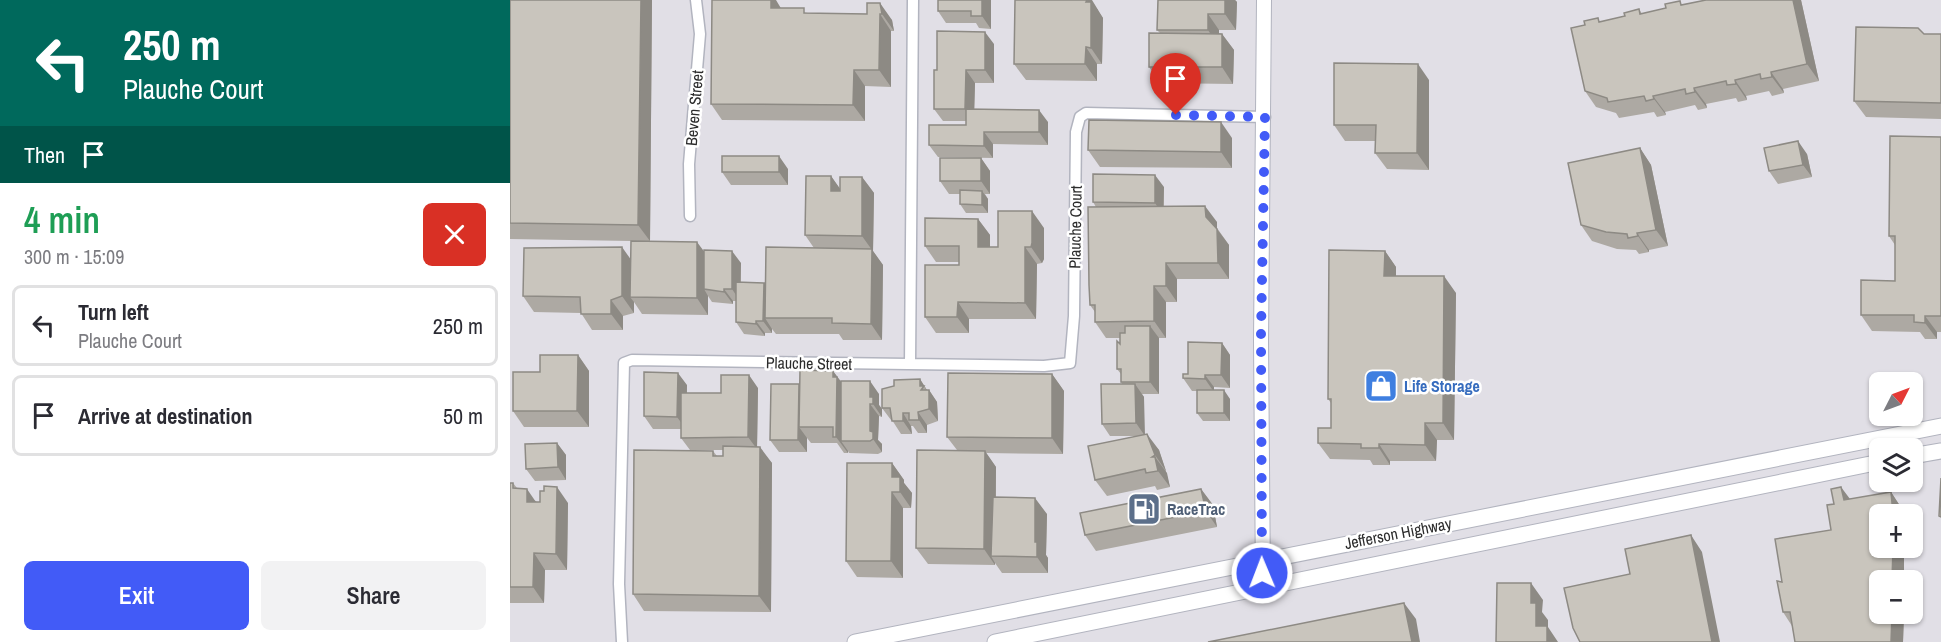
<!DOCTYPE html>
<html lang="en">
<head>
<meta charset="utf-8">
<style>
	:root { --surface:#fff; --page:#f2f2f3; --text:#2b2b33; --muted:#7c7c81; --line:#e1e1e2; --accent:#425bf7 }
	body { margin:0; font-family:"Archivo Narrow",sans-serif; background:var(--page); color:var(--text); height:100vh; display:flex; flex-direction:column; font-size:22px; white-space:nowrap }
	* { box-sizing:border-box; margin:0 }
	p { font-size:20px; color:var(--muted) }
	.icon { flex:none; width:33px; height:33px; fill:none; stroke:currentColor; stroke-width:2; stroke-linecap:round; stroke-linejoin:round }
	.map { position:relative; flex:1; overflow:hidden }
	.sheet { display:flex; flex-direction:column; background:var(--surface); width:510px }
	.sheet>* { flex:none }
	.top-card { background:#00695c; color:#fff; overflow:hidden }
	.needle { width:39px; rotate:48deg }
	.controls { position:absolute; left:1359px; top:372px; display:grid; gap:12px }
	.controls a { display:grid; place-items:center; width:54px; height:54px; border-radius:9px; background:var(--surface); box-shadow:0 2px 4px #0004; font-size:30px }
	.pin { position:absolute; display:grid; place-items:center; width:51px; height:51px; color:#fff; margin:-62px -26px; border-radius:50% 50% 50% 0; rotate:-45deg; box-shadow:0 0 6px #0007 }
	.pin .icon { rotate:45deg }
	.me { position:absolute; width:66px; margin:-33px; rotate:359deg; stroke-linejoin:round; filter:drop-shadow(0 0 4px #0008) }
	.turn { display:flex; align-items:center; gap:21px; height:126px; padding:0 24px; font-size:27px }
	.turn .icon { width:78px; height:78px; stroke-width:2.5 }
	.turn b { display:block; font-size:42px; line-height:51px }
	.then { display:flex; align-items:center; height:57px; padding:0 24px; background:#0003; gap:12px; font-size:22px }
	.round { display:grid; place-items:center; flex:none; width:63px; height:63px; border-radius:9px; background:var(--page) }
	.headline { display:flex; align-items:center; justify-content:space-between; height:102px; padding:0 24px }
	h1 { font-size:36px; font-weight:600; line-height:45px; color:#1e9e55 }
	.cta { display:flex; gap:12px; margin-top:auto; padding:12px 24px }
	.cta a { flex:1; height:69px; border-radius:9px; background:var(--accent); color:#fff; font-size:24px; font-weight:600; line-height:69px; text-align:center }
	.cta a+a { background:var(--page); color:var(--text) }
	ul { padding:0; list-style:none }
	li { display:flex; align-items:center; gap:18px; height:81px; margin:0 12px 9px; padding:0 12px; border:3px solid var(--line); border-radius:9px }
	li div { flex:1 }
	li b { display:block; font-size:22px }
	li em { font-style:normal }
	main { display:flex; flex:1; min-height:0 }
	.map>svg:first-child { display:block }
</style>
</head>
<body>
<main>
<section class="sheet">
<div class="top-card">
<div class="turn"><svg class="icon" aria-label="left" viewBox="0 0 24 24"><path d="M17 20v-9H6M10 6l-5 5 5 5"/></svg><div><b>250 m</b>Plauche Court</div></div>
<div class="then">Then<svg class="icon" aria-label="arrive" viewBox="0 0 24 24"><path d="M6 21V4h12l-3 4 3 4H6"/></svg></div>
</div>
<div class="headline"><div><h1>4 min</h1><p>300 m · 15:09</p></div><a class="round" style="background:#d93025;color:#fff"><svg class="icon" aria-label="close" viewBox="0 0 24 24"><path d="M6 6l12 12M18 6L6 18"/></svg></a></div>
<ul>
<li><svg class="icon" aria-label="left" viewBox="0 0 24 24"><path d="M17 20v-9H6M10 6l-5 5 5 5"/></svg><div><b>Turn left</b><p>Plauche Court</p></div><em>250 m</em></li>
<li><svg class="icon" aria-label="arrive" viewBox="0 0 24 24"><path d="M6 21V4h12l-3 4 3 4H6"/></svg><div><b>Arrive at destination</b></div><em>50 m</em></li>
</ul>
<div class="cta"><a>Exit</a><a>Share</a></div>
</section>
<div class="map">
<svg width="1431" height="642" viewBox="0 0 1431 642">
	<rect width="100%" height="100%" fill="#ede7de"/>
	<path fill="#e1dfe6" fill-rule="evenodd" d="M0 0H1431V642H0ZM1370 382H1402V416H1370ZM1370 448H1402V482H1370ZM1370 514H1402V548H1370ZM1370 580H1402V614H1370Z"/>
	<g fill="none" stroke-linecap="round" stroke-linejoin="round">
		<defs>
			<path id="minor" d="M180 216 179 164 190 34 186 0
				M400 364 403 0
				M112 642 109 584 114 363 122 360 534 366 560 363 564 316 566 132 570 117 576 113 755 117"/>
			<path id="tertiary" d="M753 586 751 341 754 0"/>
			<path id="secondary" d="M1402 456 1431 451
				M345 642 1431 426
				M485 642 1370 462"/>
		</defs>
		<use href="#minor" stroke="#b2b4bf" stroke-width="13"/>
		<use href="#tertiary" stroke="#b2b4bf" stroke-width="16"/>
		<use href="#secondary" stroke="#b2b4bf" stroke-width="17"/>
		<use href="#minor" stroke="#fff" stroke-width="10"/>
		<use href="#tertiary" stroke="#fff" stroke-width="14"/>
		<use href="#secondary" stroke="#fff" stroke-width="15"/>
	</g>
	<path fill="#ada9a3" d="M0 0H142L140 241 194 251 231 263V282L254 283 255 285 304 248 295 235 321 176 330 189 352 177 364 193 363 251 373 265 372 340H333L329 334H266L262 329V333H255V336L234 334 226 322V301H223V304L202 302 198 296V315L132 314 124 302V313L113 316V330H82L71 313 24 312 13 296 121 259V241L0 239Z
		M481 0V29L469 28 466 23H436L428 11Z
		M648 0H725L727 2 726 30H709V33L712 34 724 50 723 84 651 83 639 67 650 33 647 30Z
		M1196 0H1291L1309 81 1273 89 1274 93 1262 96 1259 91 1236 96 1237 100 1228 102 1226 98 1196 104 1197 108 1188 110 1185 105 1155 112 1156 115 1147 117 1144 112 1109 118 1106 113 1086 107 1075 91 1091 22 1115 16 1129 9 1132 14Z
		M357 3 382 20 384 31H381V87L355 86V121L212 120 201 104 271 8 298 13 357 14Z
		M588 9V11L593 18 592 64H587V81L516 80 504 64Z
		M1414 34H1431V119L1356 117 1344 101Z
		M484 44V83H465L464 109 538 122V145L483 144V158L428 157 419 145 456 125V121H433L424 109 427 70Z
		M919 80V170L877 169 865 153 866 141H835L824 125Z
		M1431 137V332H1427V339H1415L1410 332 1362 331 1351 315 1385 281V245L1379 236Z
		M722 138V168L590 167 578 150Z
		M1130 148 1141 165 1158 246 1139 250V252L1129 254 1126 250 1107 249 1082 241 1071 225Z
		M1297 154 1302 177 1268 184 1259 171Z
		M471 158 480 171V194H475L478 199V213H456L450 204V194H439L430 181Z
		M278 169V185H221L212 172Z
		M654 187V206L707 222V228L719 245V279H667V302H656V338H648L649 394H632L634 397V434L649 450 656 471V472L660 487 647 490 645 486 597 496 585 480 627 436H600L592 424 612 384 611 382V374L607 369 610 338H596L585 322V312L580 305 586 207 583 202Z
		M468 219 480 235V247H488L534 228V259L532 263 527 264 526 319H459V333H426L415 317 449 265V262H426L415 246Z
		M875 251 886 267V276L946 293 944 440H927L926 461H880V465H863L860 460 820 459 808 443 821 428V403L818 399Z
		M712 343 720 355V388L704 387V390L720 399V421H693L687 413V391H682L673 378Z
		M68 355 79 371V427H14L3 411 30 372Z
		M323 371 331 382 369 394V405L372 409V417L369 416 368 440 372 444V452L368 454 339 453 338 451V453H334L327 443H301L297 438V452H269L260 440 289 384Z
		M542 374 554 391 553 454 476 453 486 467V497L537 514 536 555 538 558V573H492L485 563V565L418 564 406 548 447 450 437 437Z
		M410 379 417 390H419L427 402 428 421 417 425V433H408L403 426H401L402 434H391L382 420H381L372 408Z
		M177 385V393H211L248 388 247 447 262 463 261 612 134 611 123 594 203 451 207 456H213V450H180L171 438V429H143L134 416Z
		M47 443 56 455V480L25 481 16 469Z
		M382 463 394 480V483L402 493 401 508H393V578L347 577 336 561Z
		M0 483H3L7 488 27 502 58 503 57 570H35L34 603H0Z
		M691 489 703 505 707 527 586 551 575 535Z
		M1381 492 1392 509 1370 548H1394V580H1370V614H1394L1393 642H1285L1282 626 1273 612 1272 582 1321 530 1324 504 1340 499Z"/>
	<path fill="#8d8a84" d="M131 0H142L140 241 128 225Z
		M261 0H266L272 10 261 8Z
		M472 0H481V29L472 16Z
		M577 0H582L593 18 592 64 581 48Z
		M715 0H725L727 2 726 30 715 14Z
		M1283 0H1291L1309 81 1297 64Z
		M370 3 382 20 384 31 372 14Z
		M370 14 381 31V87L369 70Z
		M698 14 709 30V47L698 30Z
		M475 32 484 44V83L475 70Z
		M712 34 724 50 723 84 712 67Z
		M576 47 587 64V81L575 64Z
		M908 64 919 80V170L907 153Z
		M344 70 355 86V121L343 105Z
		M456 70 465 83 464 122 455 109Z
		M1261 72 1273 89 1274 93 1262 77Z
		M1225 80 1236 96 1237 100 1226 84Z
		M1184 88 1196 104 1197 108 1185 92Z
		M1143 96 1155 112 1156 115 1144 99Z
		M529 110 538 122V145L529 132Z
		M711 122 722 138V168L711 152Z
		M474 132 483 144V158L474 146Z
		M1288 141 1297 154 1302 177 1293 165Z
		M1130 148 1141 165 1158 246 1146 230Z
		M269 156 278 169V185L269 172Z
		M471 158 480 171V194L471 181Z
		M645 175 654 187 653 215 645 203Z
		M321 176 333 193 321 191Z
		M352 177 364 193 363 251 373 265 372 340 361 324 362 250 352 236Z
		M472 191 478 199V213L472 205Z
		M695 206 707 222V233L696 217Z
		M522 211 534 228V259L532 263 521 247Z
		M468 219 480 235V263L468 247Z
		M707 229 719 245V279L708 263Z
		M1127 233 1139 250V252L1128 236Z
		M187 242 199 258 194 289 198 296V315L187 298Z
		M112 247 124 264 120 297 124 302V313L112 296Z
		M515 247 527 264 526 319 515 303Z
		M222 251 231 263 230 301 222 289Z
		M875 251 886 267V292L874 276Z
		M656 263 667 279V302L656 286Z
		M934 276 946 293 944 440 933 423Z
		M254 283 262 295 255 318 262 329V333L253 321Z
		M644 286 656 302V338L644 321Z
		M214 289 223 301V304L214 292Z
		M101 300 113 316V330L101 314Z
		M448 302 459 319V333L447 317Z
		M1415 316 1427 332V339L1415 323Z
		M246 321 255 333V336L246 324Z
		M640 326 649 338V394L640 382Z
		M712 343 720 355V388L711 375Z
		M68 355 79 371V427L67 411Z
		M323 371 335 387 331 441 338 451V453L326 437Z
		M168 373 177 385 176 429 167 417Z
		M542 374 554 391 553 454 542 438Z
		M239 375 248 388 247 449 238 437Z
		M695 375 704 387V392L695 379Z
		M410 379 418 392V393L414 386H410Z
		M360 381 369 394V405L372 409V417L363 404 360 397Z
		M289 384V427L297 438V452L288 440Z
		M625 384 634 397 635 436 626 423Z
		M419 390 427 402 428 421 419 409Z
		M714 390 720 399V421L714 413Z
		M360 404 369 416 368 440 372 444V452L363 439 360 431Z
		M408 412 417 425V433L409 420Z
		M393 413 401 426 402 434 393 421Z
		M915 423 927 440 926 461 915 445Z
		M637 434 649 450 656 471 645 455Z
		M47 443 56 455V480L48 467Z
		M869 444 880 461V465L869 448Z
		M250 447 262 463 261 612 249 596Z
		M475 451 486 467 485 556H481L485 563V565L474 549Z
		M645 457 657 473 660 487 648 471Z
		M382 463 394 480V483L402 493 401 508 390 492 382 477Z
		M47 487 58 503 57 570 46 554Z
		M1331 487 1343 503 1334 500Z
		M17 489 28 505 17 502Z
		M691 489 703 505 707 527 696 511Z
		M382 492 393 508V578L381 561Z
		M1381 492 1392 509 1393 514H1383Z
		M525 498 537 514 536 555 538 558V573L527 557 525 542Z
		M1181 535 1192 552 1210 642H1202Z
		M1383 548H1394V580H1382Z
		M24 553 35 570 34 603 23 587Z
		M1021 583 1033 600 1032 612 1038 620V627L1048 642H1037L1026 626 1021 603Z
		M894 603 906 619 910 642H902Z
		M1382 614H1394L1393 642H1381Z"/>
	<path fill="#c9c5bd" stroke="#8d8a84" stroke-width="1.5" d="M0 0H131L128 225 0 223Z
		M202 0H261V8H294V13L357 14V3H370L372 14H370L369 70H344L343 105 201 104Z
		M428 0H472V16H461V11H428Z
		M505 0H577L576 2H581V48L576 47 575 64H504Z
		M648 0H715V14H698V30H647Z
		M1196 0H1283L1297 64 1261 72 1262 77 1251 79 1250 74 1225 80 1226 84 1217 85 1216 81 1184 88 1185 92 1176 94 1175 89 1143 96 1144 99 1136 101 1134 96 1098 102 1097 98 1075 91 1061 28 1075 25 1074 21 1088 18 1089 22 1115 16 1114 13 1129 9 1130 14 1156 8 1155 4 1170 1 1171 5Z
		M1346 27 1408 28 1414 34H1431V103L1344 101Z
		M427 31 475 32V70H456L455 109H424V70H427Z
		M639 33 712 34V67H639Z
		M824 63 908 64 907 153H865L866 125H824Z
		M456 109 529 110V132H474V146L419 145V125H456Z
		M579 120 711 122V152L578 150Z
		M1380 136 1431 137V316H1415V323L1404 322V315H1351V280L1385 281V236H1379Z
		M1288 141 1293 165 1259 171 1254 148Z
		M1130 148 1146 230 1127 233 1128 236 1118 238 1117 234 1096 232 1071 225 1058 163Z
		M212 156H269V172H212Z
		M430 158H471V181H430Z
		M583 174 645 175V203L583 202Z
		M296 176H321V191H330V177H352V236L295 235Z
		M450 190 472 191V205L450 204Z
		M695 206 696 217 707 229 708 263H656V286H644V321L585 322V305H580L579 285 578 207Z
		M488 211H522V243L521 247H515V303L448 302 447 317H415V265H449V246H415V218L468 219V247H488Z
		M121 241 187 242V298L120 297Z
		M112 247V296L101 300V314H71L70 297 13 296 14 248Z
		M256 247 362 249 361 324 322 323V318H255Z
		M194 250 222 251V289H214V292L194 289Z
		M819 250 875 251 874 276H934L933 423H915V445L869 444V448H851V444L808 443V428H821V399H818Z
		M226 282 254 283 253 321H246V324L226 322Z
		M615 326H640V382H611V369H607V341L610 344V333H615Z
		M678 342 712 343 711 375H695V379L673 378V374H678Z
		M30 355H68L67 411H3V372H30Z
		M290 370 323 371V377H327L326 437H323V427H289Z
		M134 372 168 373 167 417 134 416Z
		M438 373 542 374V438L437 437Z
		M211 375H239L238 437 171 438V393H211Z
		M410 379V386H414L411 390H419V409L408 412 409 420H399V413H393V421H382L380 408H372V389L384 386V380Z
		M331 381H360V397H363V404H360V431L363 432V439L360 441H331Z
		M261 384H289L288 440H260Z
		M591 384H625L626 423 592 424Z
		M687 390H714V413H687Z
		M637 434 645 455 642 457H645L648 471 636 473 635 469 585 480 578 446Z
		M47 443 48 467 16 469 15 444Z
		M213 446 250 447 249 596 123 594 124 450 203 451V456H213Z
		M407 450 475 451 474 549 406 548Z
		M337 463H382V477H390V492H382L381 561H336Z
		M1431 478V517L1429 516Z
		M0 483H3V488L17 489V502H30V491H34V486L47 487 46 554 24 553 23 587H0Z
		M1331 487 1334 500 1381 492 1383 514H1370V548H1383L1382 580H1370V614H1382L1381 642H1285L1280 612H1273L1267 581 1272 582 1265 539 1321 530 1317 505 1324 504 1321 489Z
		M691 489 696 511 575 535 570 513Z
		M483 497 525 498V542H527V557L481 556Z
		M1181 535 1202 642H1070L1063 628 1054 588 1120 574 1115 549Z
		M987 583H1021V603H1026V626H1037V642H986Z
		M894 603 902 642H698Z"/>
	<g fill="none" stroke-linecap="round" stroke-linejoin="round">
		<path stroke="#425bf7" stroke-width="10" stroke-dasharray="0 18" d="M666 115 755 117 751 334 752 573"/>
	</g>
	<defs>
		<symbol id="shop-square" viewBox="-11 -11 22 22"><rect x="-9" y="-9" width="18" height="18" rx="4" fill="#3f7fe0" stroke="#fff"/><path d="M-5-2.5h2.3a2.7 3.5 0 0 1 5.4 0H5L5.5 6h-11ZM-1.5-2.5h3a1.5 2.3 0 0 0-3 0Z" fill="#fff"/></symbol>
		<symbol id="fuel-square" viewBox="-11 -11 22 22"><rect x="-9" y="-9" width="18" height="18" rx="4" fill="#5c6f8a" stroke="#fff"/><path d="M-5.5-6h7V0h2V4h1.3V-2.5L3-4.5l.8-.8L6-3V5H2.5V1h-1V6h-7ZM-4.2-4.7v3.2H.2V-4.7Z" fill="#fff"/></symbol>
	</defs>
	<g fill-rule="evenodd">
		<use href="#shop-square" x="852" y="367" width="38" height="38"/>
		<use href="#fuel-square" x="615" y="490" width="38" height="38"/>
	</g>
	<g text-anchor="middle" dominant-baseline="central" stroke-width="5" stroke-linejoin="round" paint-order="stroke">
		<g font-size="16" fill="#2c2c2c" stroke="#fff">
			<text transform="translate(184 108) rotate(-85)">Beven Street</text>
			<text transform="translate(565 227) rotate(-89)">Plauche Court</text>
			<text transform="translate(299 363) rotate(1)">Plauche Street</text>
			<text transform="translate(888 533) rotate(-11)">Jefferson Highway</text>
		</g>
		<g font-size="16" font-weight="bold" fill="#366cbe" stroke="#fff" text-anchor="start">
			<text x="894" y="386">Life Storage</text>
		</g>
		<g font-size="16" font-weight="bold" fill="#4e5e75" stroke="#fff" text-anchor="start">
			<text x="657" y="509">RaceTrac</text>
		</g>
	</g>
</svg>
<div class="controls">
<a><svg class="needle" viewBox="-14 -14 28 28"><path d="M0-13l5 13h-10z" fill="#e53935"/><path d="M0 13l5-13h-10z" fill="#7c7c81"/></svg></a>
<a><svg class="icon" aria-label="layers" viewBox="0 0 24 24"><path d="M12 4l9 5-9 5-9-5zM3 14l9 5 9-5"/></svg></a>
<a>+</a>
<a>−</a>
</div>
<div class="pin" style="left:666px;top:115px;background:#d93025"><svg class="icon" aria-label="arrive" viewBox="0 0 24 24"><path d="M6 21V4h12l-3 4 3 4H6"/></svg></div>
<svg class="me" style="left:752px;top:573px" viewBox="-20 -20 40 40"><circle r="17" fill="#425bf7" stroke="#fff" stroke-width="3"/><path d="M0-11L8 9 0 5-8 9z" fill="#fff"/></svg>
</div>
</main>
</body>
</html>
